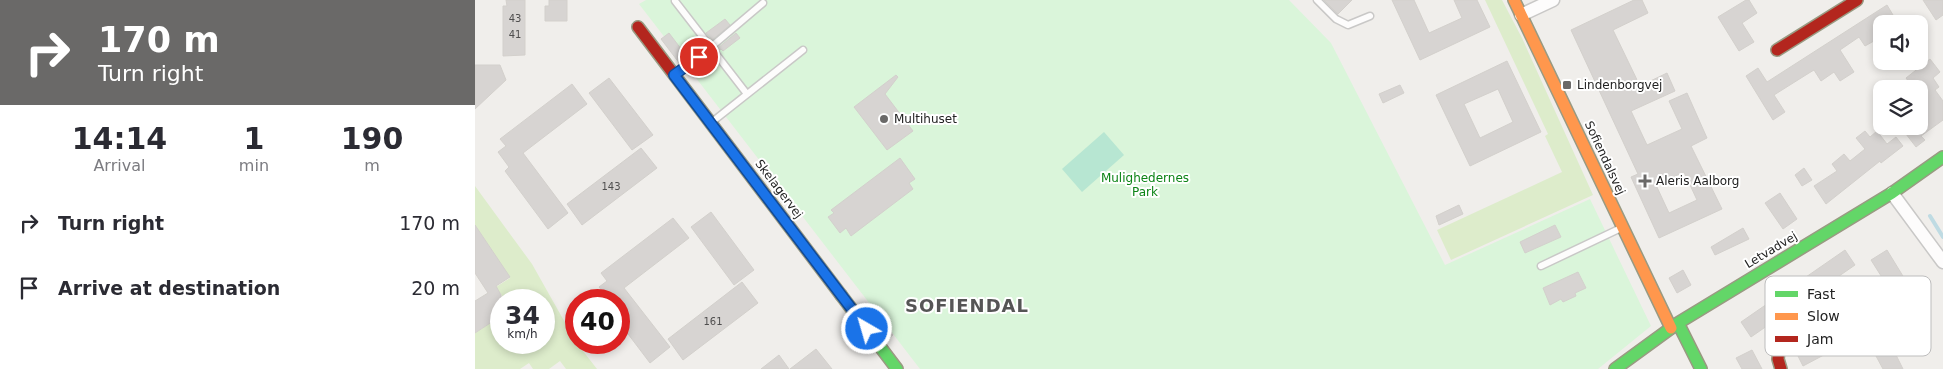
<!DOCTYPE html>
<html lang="en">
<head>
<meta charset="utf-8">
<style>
	:root { --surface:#fff; --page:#f2f2f3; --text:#2b2b33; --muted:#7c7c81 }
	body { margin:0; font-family:"DejaVu Sans",sans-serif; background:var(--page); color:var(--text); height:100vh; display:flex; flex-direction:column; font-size:19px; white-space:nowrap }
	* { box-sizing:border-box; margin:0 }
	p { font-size:16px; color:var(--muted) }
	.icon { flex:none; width:28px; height:28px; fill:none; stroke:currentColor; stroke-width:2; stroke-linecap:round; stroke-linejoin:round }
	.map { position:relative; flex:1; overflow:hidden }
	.sheet { display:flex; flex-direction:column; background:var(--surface); width:475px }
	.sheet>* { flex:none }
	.top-card { background:#6a6968; color:#fff; overflow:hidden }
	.tools { position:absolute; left:1398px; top:15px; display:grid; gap:10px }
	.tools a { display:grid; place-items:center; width:55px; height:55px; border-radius:10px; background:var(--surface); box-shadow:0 2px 8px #0003; font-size:25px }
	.speed { position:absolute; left:15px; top:289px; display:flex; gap:10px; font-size:25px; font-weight:700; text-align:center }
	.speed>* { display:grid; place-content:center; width:65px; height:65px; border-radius:50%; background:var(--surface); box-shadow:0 2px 8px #0003; line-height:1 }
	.speed small { font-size:12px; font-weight:400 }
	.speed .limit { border:8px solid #d22; background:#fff; color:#111 }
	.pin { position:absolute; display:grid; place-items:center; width:42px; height:42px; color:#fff; margin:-21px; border:2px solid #fff; border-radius:50%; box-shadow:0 1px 5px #0007 }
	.me { position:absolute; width:55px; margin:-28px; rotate:322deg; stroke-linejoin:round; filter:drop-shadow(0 0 4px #0008) }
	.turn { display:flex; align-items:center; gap:18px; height:105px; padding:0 15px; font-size:22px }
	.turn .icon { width:65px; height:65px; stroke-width:2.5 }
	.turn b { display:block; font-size:35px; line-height:42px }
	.eta { display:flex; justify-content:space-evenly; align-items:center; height:85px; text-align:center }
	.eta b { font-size:30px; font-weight:700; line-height:35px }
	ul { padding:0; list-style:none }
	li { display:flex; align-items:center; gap:15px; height:65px; padding:0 15px }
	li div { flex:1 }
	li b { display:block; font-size:19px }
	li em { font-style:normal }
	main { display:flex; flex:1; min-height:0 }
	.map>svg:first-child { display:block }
</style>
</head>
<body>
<main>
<section class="sheet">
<div class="top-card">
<div class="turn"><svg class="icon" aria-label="right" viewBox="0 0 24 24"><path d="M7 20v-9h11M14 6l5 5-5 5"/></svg><div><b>170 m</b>Turn right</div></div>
</div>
<div class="eta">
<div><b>14:14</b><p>Arrival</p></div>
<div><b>1</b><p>min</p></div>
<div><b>190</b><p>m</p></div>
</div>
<ul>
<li><svg class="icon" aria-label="right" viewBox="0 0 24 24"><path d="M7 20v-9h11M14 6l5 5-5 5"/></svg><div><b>Turn right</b></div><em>170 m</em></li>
<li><svg class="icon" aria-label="arrive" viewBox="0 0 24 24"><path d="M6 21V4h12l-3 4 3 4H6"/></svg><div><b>Arrive at destination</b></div><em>20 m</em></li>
</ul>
</section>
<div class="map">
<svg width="1468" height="369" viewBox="0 0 1468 369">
	<rect width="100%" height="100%" fill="#f0eeeb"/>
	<path fill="#ddeccb" d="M1010 0H1027L1047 38 1118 195 976 260 962 230 1087 172 1070 136 1073 134Z
		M0 186 57 264 101 342 122 369H91L85 361 74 369H58L54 363 45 369H0V333L26 316V342H69V300H30L21 287 35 278 0 225Z"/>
	<path fill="#daf5da" d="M171 0H814L856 43 970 265 1115 199 1176 326 1123 369H445L164 4Z"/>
	<path fill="#b7e6d2" d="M629 132 649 155 607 192 587 169Z"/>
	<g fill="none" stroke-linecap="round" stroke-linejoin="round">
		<path stroke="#bfdbe3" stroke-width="4" d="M1455 216 1468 237"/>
	</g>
	<path fill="#d7d4d2" stroke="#d3d0cc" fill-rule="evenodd" d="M31 0H50V55L28 56V6H32Z
		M74 0H92V21H70V6H74Z
		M849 0H877L863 14Z
		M917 0H939L954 33 987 18 979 0H1002L1015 27 945 60Z
		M1159 0H1167L1173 13 1138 30 1165 86 1192 73 1200 91 1156 111 1172 145 1207 129 1194 101 1212 93 1232 138 1216 146 1247 209 1184 238 1156 177 1163 174 1096 30ZM1209 172 1222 200 1194 213 1181 185Z
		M1271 0H1274L1282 13 1267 23 1279 42 1264 51 1243 17Z
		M1448 0H1468V15L1461 20Z
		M1412 5 1421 20 1415 24H1406V37L1390 46 1384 37 1365 50 1379 72 1365 81 1359 72 1346 81 1339 70 1334 73 1299 95 1310 112 1298 120 1271 76 1283 68 1292 82Z
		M250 19 255 25 237 40 231 33Z
		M194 33 213 58 205 64 186 39Z
		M261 33 265 38 248 51 246 49 244 50 243 48Z
		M1455 59 1465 72 1458 78 1464 87 1460 90 1468 101V120L1446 136 1450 140 1441 147 1431 134 1444 126V89H1439L1431 78Z
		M1032 61 1066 132 995 166 961 95ZM1023 89 1038 122 1005 138 989 104Z
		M0 65H25L31 80 0 109Z
		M421 75 423 77 410 94 438 131 412 150 379 107Z
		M134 78 178 135 157 150 114 93Z
		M97 84 112 104 48 153 93 213 73 229 30 171 34 167 23 152 31 146 25 139Z
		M925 85 929 93 908 103 904 94Z
		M1390 131 1395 137 1402 131 1412 144 1421 137 1428 146 1406 163 1405 161 1351 204 1339 186 1362 171 1357 164 1369 154 1375 161 1390 149 1381 138Z
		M166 148 182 168 107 225 92 204Z
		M425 158 440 179 434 183 438 189 376 236 371 228 365 233 353 217 359 213 356 210Z
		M1329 168 1337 180 1327 186 1320 175Z
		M293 170 313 196 308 200 288 173Z
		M1305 193 1322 219 1308 229 1290 203Z
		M984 205 988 214 964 225 961 216Z
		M236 212 279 270 259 285 216 227Z
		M198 218 214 238 149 288 195 347 175 363 144 322V300H135L124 287 132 281 126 273Z
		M0 225 35 277 21 286 26 295V316L0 333V301L13 293 0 273Z
		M1080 225 1086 237 1050 253 1045 242Z
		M1268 228 1274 239 1240 255 1236 247Z
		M1370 250 1380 265 1276 337 1266 322Z
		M1412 250 1442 299 1427 309 1396 260Z
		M1208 270 1216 285 1202 293 1194 278Z
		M1103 272 1111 288 1100 293 1101 296 1088 302 1086 299 1075 305 1068 288Z
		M267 282 283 303 208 360 193 339Z
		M398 309 418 335 413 339 393 312Z
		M1370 322 1379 339 1328 366 1320 350Z
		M1410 335 1420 353 1428 369H1408L1394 343Z
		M341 349 357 369H315Z
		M1277 350 1287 369H1267L1261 358Z
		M304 355 314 369H286Z"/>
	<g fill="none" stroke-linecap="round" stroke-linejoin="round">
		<defs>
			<path id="lane" d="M842 0 861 19 873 25 895 16
				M200 1 272 94
				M200 74 236 47 288 3
				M237 122 328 50
				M1066 266 1146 228"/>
			<path id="street" d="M1046 15 1078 0
				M1417 193 1468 262"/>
			<path id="fast" d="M366 295 422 369
				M1203 323 1226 369
				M1140 369 1203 323 1417 193 1468 157"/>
			<path id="slow" d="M1039 0 1196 328"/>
			<path id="jam" d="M163 27 366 295
				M1302 50 1382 0
				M1306 369 1303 359 1304 350 1314 333 1400 286"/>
		</defs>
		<use href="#lane" stroke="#c9c8c7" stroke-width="9"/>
		<use href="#street" stroke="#c9c8c7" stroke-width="15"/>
		<use href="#fast" stroke="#999a82" stroke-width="14"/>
		<use href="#slow" stroke="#999a82" stroke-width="14"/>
		<use href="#jam" stroke="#999a82" stroke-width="14"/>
		<use href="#lane" stroke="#fdfcfc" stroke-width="6"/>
		<use href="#street" stroke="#fdfcfc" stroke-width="12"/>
		<use href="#fast" stroke="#63d668" stroke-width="11"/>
		<use href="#slow" stroke="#ff974d" stroke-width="11"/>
		<use href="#jam" stroke="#b3261e" stroke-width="11"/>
	</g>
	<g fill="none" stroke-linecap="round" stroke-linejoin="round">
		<defs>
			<path id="route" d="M224 57 199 75 392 329"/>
		</defs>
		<use href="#route" stroke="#114b97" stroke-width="12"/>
		<use href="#route" stroke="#1a73e8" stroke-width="9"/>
	</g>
	<g fill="#6a6968" stroke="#fff" stroke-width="2">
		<rect x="1087" y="80" width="10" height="10" rx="2.5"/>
		<circle cx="409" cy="119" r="5"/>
		<path d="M1167.5 173.5h5v5h5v5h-5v5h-5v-5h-5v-5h5z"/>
	</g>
	<g text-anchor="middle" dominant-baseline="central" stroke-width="4" stroke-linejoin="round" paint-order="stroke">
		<g font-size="10" fill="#4f4e4e">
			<text x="40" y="18">43</text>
			<text x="40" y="34">41</text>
			<text x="136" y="186">143</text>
			<text x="238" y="321">161</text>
		</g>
		<g font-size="12" fill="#222" stroke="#fff" text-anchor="start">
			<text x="1102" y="85">Lindenborgvej</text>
			<text x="419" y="119">Multihuset</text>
			<text x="1181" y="181">Aleris Aalborg</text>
		</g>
		<g font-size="12" fill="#222" stroke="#fff">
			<text transform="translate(1130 158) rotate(65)">Sofiendalsvej</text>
			<text transform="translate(304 189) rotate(53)">Skelagervej</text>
			<text transform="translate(1296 250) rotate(-31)">Letvadvej</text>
		</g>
		<g font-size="12" fill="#0c8416" stroke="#fff">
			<text x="670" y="178">Mulighedernes<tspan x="670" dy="14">Park</tspan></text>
		</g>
		<g font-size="18" font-weight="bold" letter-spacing="1" fill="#555" stroke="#fff">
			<text x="492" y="305">SOFIENDAL</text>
		</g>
	</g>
	<rect x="1290" y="276" width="166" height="80" rx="8" fill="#fff" stroke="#bdbdbd" stroke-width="1"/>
	<rect x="1300" y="291" width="23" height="6" fill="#63d668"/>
	<rect x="1300" y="313" width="23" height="7" fill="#ff974d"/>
	<rect x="1300" y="336" width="23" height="6" fill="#b3261e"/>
	<g font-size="14" fill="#222">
		<text x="1332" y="299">Fast</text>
		<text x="1332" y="321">Slow</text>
		<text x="1332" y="344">Jam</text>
	</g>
</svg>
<div class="tools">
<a><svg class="icon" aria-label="sound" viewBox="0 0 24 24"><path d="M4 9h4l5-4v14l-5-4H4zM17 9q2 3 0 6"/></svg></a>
<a><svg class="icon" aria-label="layers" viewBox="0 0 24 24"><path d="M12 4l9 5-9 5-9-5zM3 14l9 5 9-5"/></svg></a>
</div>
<div class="speed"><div>34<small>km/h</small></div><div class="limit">40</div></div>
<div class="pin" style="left:224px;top:57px;background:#d93025"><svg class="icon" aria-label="arrive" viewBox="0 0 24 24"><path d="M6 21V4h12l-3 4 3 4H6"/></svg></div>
<svg class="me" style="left:392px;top:329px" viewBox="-20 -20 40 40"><circle r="17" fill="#1a73e8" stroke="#fff" stroke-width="3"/><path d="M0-11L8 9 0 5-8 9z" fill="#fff"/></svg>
</div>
</main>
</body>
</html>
